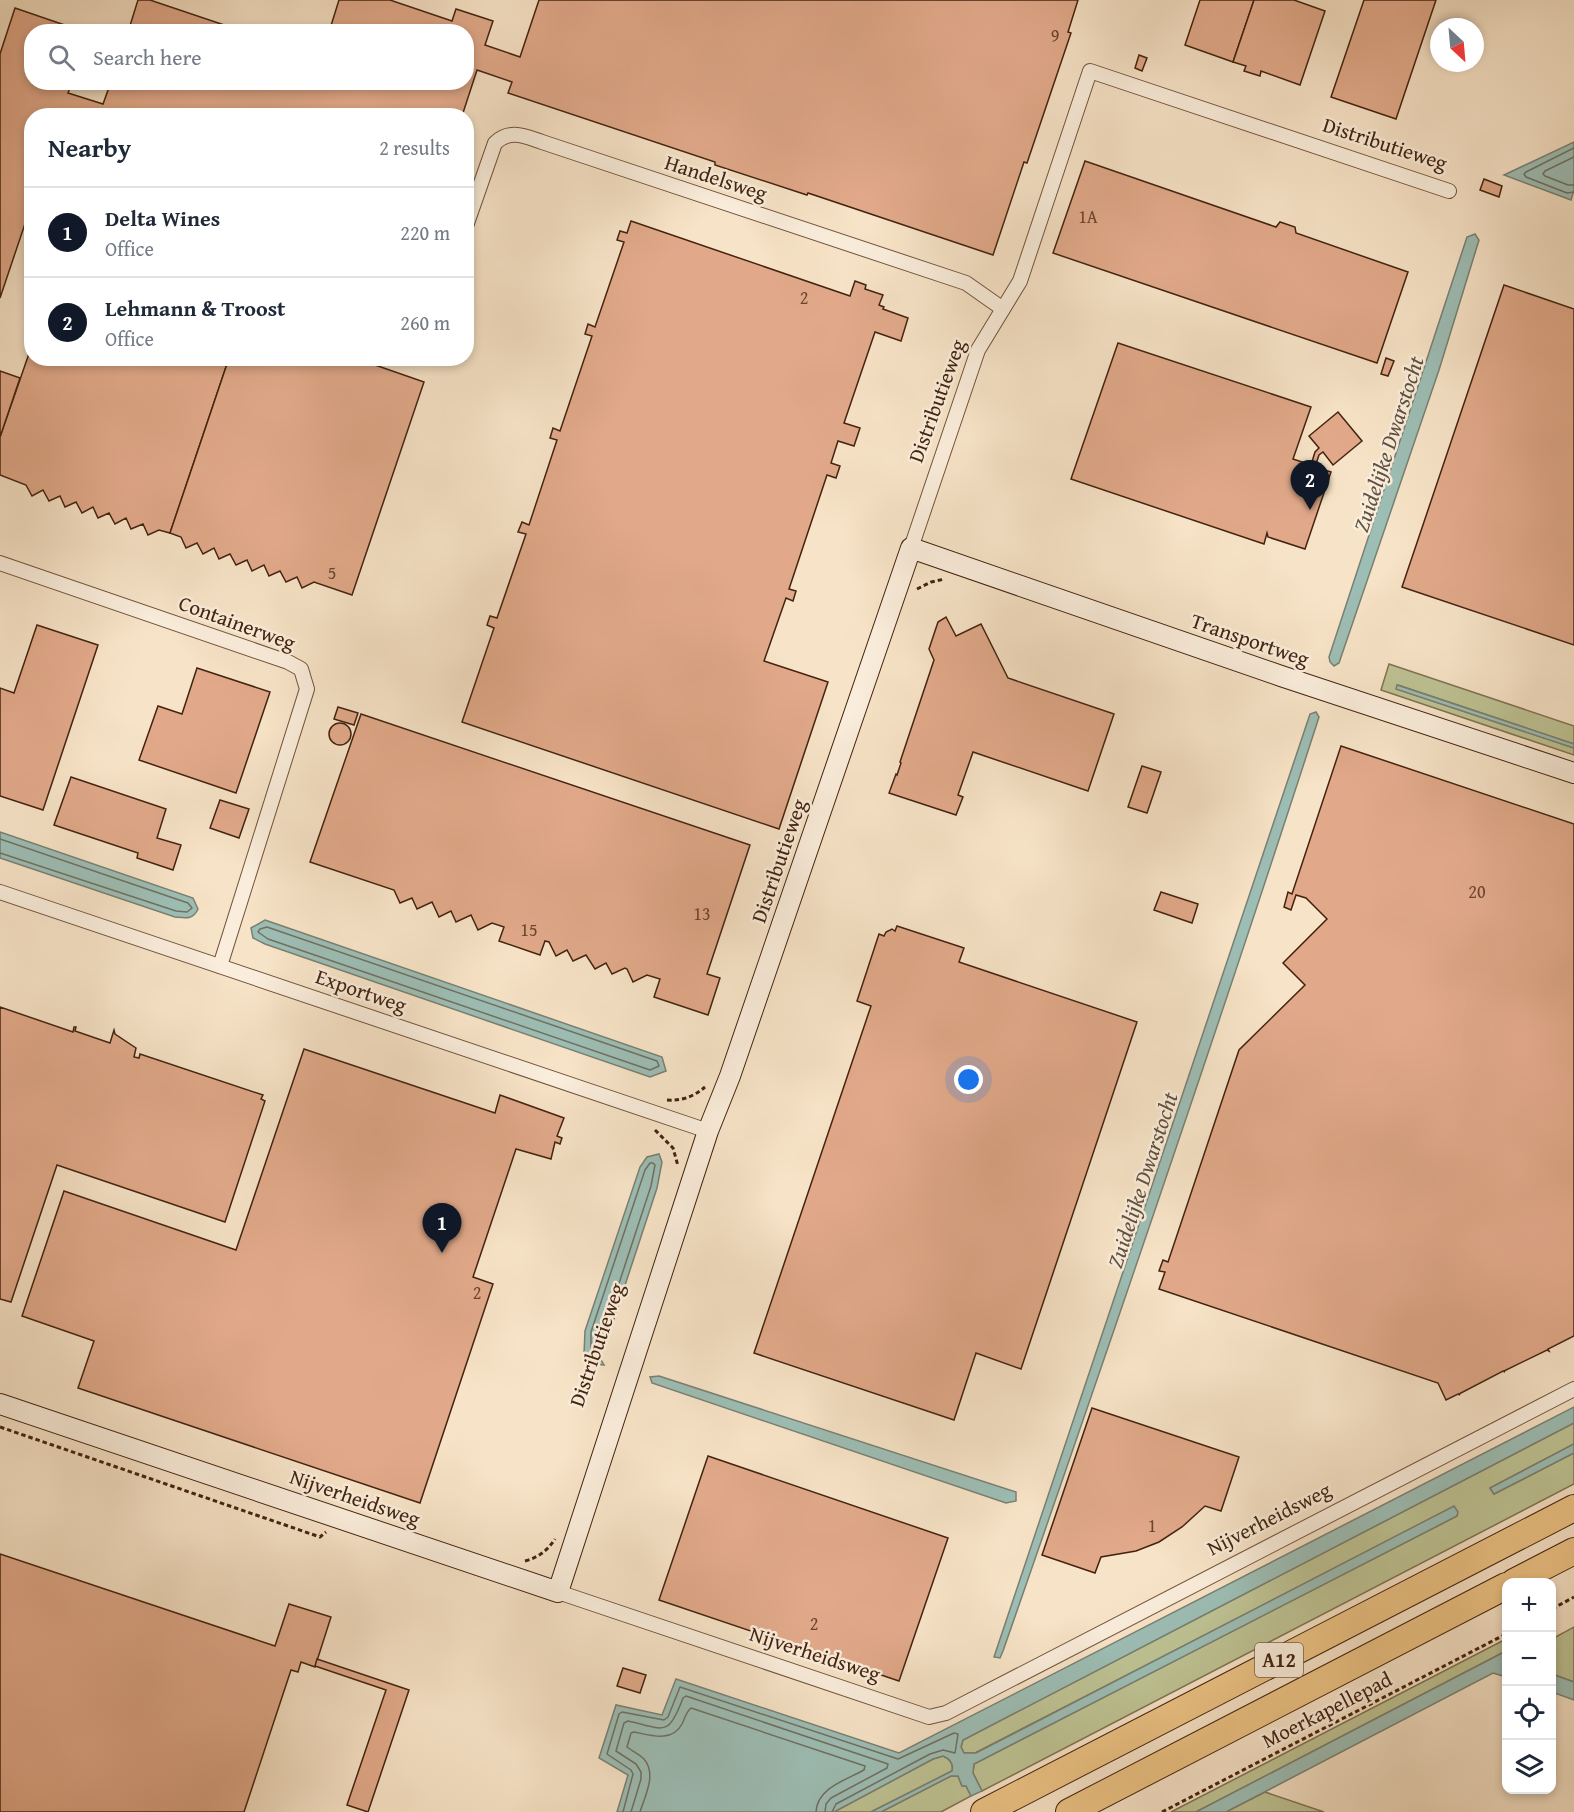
<!DOCTYPE html>
<html lang="en">
<head>
<meta charset="utf-8">
<style>
  :root { --surface:#fff; --page:#f6f6f7; --text:#1f2937; --muted:#747a83; --line:#e0e1e3; --accent:#111827 }
  body { margin:0; font-family:"Gentium Book Plus",serif; background:var(--page); color:var(--text) }
  .controls { position:absolute; right:18px; bottom:18px; display:grid; overflow:hidden; border-radius:12px; box-shadow:0 3px 9px #0003 }
  .controls button { width:54px; height:54px; display:grid; place-items:center; padding:0; border:0; border-bottom:2px solid var(--line); background:var(--surface); color:var(--text); font:30px sans-serif }
  .compass { position:absolute; left:1430px; top:18px; width:54px; height:54px; border-radius:50%; background:var(--surface); box-shadow:0 3px 9px #0003; rotate:154deg }
  .you { position:absolute; left:969px; top:1080px; width:21px; height:21px; margin:-15px; border:4px solid #fff; border-radius:50%; background:#1a73e8; box-shadow:0 0 0 9px #1a73e833 }
  .badge { display:grid; place-items:center; width:39px; height:39px; border-radius:50%; background:var(--accent); color:#fff; font-size:20px; font-weight:700 }
  .pin { position:absolute; translate:-50% -50px; filter:drop-shadow(0 2px 3px #0008) }
  .pin::after { content:''; position:absolute; top:32px; width:21px; height:18px; background:inherit; clip-path:polygon(0 0,100% 0,50% 100%) }
  .list { margin:0; padding:0; list-style:none }
  h2 { display:flex; justify-content:space-between; align-items:center; height:78px; margin:0; padding:0 24px; font-size:26px }
  h2 small { font-size:20px; font-weight:400; color:var(--muted) }
  .list li { display:grid; grid-template-columns:39px 1fr auto; gap:18px; align-items:center; box-sizing:border-box; height:90px; padding:0 24px; border-top:2px solid var(--line) }
  .list b { display:block; font-size:22px; white-space:nowrap }
  .list p { margin:0; font-size:20px; white-space:nowrap; color:var(--muted) }
  .list em { font-size:20px; font-style:normal; color:var(--muted) }
  .icon { flex:none; width:33px; height:33px; fill:none; stroke:currentColor; stroke-width:2; stroke-linecap:round; stroke-linejoin:round }
  .map { position:relative; flex:none; width:1574px; height:1812px; overflow:hidden }
  .search { position:absolute; background:var(--surface); box-shadow:0 3px 9px #0003; left:24px; top:24px; width:450px; height:66px; display:flex; align-items:center; gap:15px; box-sizing:border-box; padding:0 21px; border-radius:24px; color:var(--muted); font-size:22px }
  .panel { position:absolute; background:var(--surface); box-shadow:0 3px 9px #0003; left:24px; top:108px; width:450px; height:258px; border-radius:24px }
  .map>svg:first-child { display:block }
  .green { fill:#bec394; stroke:#807352; stroke-width:1.5 }
  .water { fill:#9dbeb5; stroke:#798073; stroke-width:1.5 }
  .lines { fill:none; stroke-linecap:round; stroke-linejoin:round }
  .shore { stroke:#707062; stroke-width:1.5 }
  .building { fill:#e1a98a; stroke:#43230f; stroke-width:1.5 }
  .street-casing { stroke:#70533d; stroke-width:16 }
  .secondary-casing { stroke:#43230f; stroke-width:22 }
  .highway-casing { stroke:#43230f; stroke-width:28 }
  .path { stroke:#43230f; stroke-width:3; stroke-dasharray:4.5 3; stroke-linecap:butt }
  .street { stroke:#faeddb; stroke-width:14 }
  .secondary { stroke:#faeddb; stroke-width:20 }
  .highway { stroke:#ecc284; stroke-width:26 }
  .labels { text-anchor:middle; stroke-width:5; stroke-linejoin:round; paint-order:stroke }
  .number-label { font-size:18px; fill:#6a442e }
  .shield { fill:#faeddb; stroke:#7a604c; stroke-width:1.5 }
  .shield-label { font-size:20px; font-weight:bold; fill:#43230f }
  .street-label { font-size:21px; fill:#43230f; stroke:#faeddb }
  .water-label { font-size:22px; font-style:italic; fill:#5e5241; stroke:#faeddb }
</style>
</head>
<body>
<div class="map">
<svg width="1574" height="1812" viewBox="0 0 1574 1812">
  <rect width="100%" height="100%" fill="#f7e3c7"/>
  <filter id="stains"><feTurbulence type="fractalNoise" baseFrequency=".00333" numOctaves="4"/><feColorMatrix values="0 0 0 0 .2 0 0 0 0 .09 0 0 0 0 .02 0 0 0 .5 -.17"/></filter>
  <radialGradient id="worn" r=".72"><stop offset=".6" stop-color="#630" stop-opacity="0"/><stop offset="1" stop-color="#630" stop-opacity=".3"/></radialGradient>
  <g class="green">
    <path d="M 1389,664 L 1574,726 L 1574,744 L 1398,685 L 1397,689 L 1574,748 L 1574,755 L 1381,690 Z"/>
    <path d="M 1574,1423 L 1574,1444 L 1490,1488 L 1494,1494 L 1574,1453 L 1574,1484 L 982,1791 L 973,1773 L 974,1764 L 1457,1516 L 1454,1507 L 975,1753 L 964,1753 L 961,1747 L 963,1740 Z"/>
    <path d="M 1574,1627 L 1574,1682 L 1552,1674 L 1552,1639 Z"/>
    <path d="M 1506,1639 L 1506,1651 L 1196,1812 L 1171,1812 Z"/>
    <path d="M 943,1756 C 950,1759 954,1763 952,1771 L 871,1812 L 834,1812 L 933,1759 Z"/>
    <path d="M 951,1776 L 958,1776 L 962,1786 L 966,1786 L 971,1796 L 941,1812 L 881,1812 Z"/>
    <path d="M 1265,1792 L 1324,1812 L 1226,1812 Z"/>
  </g>
  <g class="water">
    <path d="M 1574,142 L 1574,190 L 1571,200 L 1504,175 Z"/>
    <path d="M 1475,234 L 1479,240 L 1439,370 L 1339,663 L 1334,666 L 1330,662 L 1329,657 L 1467,237 Z"/>
    <path d="M 1397,685 L 1574,744 L 1574,748 L 1396,689 Z"/>
    <path d="M 1316,712 L 1319,717 C 1218,1030 1111,1341 1003,1651 L 1000,1658 L 994,1657 L 1310,714 Z"/>
    <path d="M 0,832 L 193,898 L 198,909 C 193,920 186,918 175,917 L 0,858 Z"/>
    <path d="M 265,920 L 662,1057 L 666,1071 L 650,1077 L 265,944 L 253,938 L 251,928 Z"/>
    <path d="M 659,1154 L 662,1162 L 657,1188 L 609,1334 L 599,1356 L 604,1365 L 597,1364 L 584,1354 L 585,1331 L 640,1167 L 647,1157 Z"/>
    <path d="M 659,1376 L 1016,1492 L 1016,1501 L 1006,1503 L 652,1383 L 650,1377 Z"/>
    <path d="M 1574,1407 L 1574,1423 L 963,1740 L 961,1747 L 964,1753 L 976,1753 L 1454,1506 L 1458,1512 L 1457,1516 L 974,1764 L 973,1773 L 982,1791 L 971,1796 L 966,1786 L 962,1786 L 958,1776 L 951,1776 L 881,1812 L 871,1812 L 952,1771 C 954,1763 950,1759 943,1756 L 933,1759 L 834,1812 L 617,1812 L 628,1775 L 599,1758 L 616,1705 L 662,1715 L 676,1679 L 899,1753 Z"/>
    <path d="M 1574,1444 L 1574,1453 L 1494,1494 L 1490,1488 Z"/>
    <path d="M 1506,1651 L 1506,1677 L 1493,1673 L 1226,1812 L 1196,1812 Z"/>
    <path d="M 1552,1674 L 1574,1682 L 1574,1700 L 1552,1692 Z"/>
  </g>
  <g class="lines">
    <g class="shore">
      <path d="M 1574,148 L 1526,172 L 1524,174 L 1526,177 L 1567,193 L 1574,192"/>
      <path d="M 1574,157 L 1545,171 L 1543,174 L 1545,176 L 1568,185 L 1574,185"/>
      <path d="M 0,839 L 188,903 L 192,908 L 187,912 L 176,911 L 0,853"/>
      <path d="M 267,927 L 657,1061 L 659,1066 L 650,1070 L 268,939 L 258,932 L 260,929 Z"/>
      <path d="M 650,1163 L 653,1163 L 655,1165 L 651,1186 L 603,1332 L 596,1347 L 592,1349 L 591,1346 L 591,1332 L 645,1170 Z"/>
      <path d="M 623,1812 L 633,1774 L 631,1770 L 607,1754 L 619,1714 L 622,1712 L 664,1720 L 668,1717 L 680,1687 L 898,1759 L 954,1733 L 958,1734 L 955,1753 L 943,1750 L 930,1754 L 836,1804 L 832,1812"/>
      <path d="M 631,1812 L 641,1779 L 641,1772 L 636,1764 L 616,1751 L 624,1723 L 628,1721 C 665,1729 668,1738 683,1698 L 686,1696 L 888,1764 L 887,1768 L 831,1798 L 826,1804 L 825,1812"/>
      <path d="M 640,1812 C 645,1796 657,1774 644,1759 C 639,1754 632,1751 627,1747 L 631,1733 L 634,1732 C 650,1735 672,1743 682,1724 C 685,1718 686,1712 691,1708 L 865,1766 L 864,1770 C 846,1780 817,1788 816,1812"/>
    </g>
  </g>
  <g class="building">
    <path d="M 138,0 L 150,0 L 245,32 L 128,32 Z"/>
    <path d="M 339,0 L 390,0 L 452,21 L 456,9 L 493,21 L 485,45 L 520,57 L 539,0 L 1078,0 L 1068,32 L 1071,33 L 1027,163 L 1024,162 L 993,255 L 808,193 L 807,195 L 715,165 L 715,162 L 508,93 L 512,82 L 477,70 L 462,116 L 32,116 L 32,203 L 0,298 L 0,54 L 15,8 L 85,32 L 32,32 L 32,82 L 72,82 L 68,93 L 103,104 L 111,82 L 466,82 L 466,32 L 329,32 Z"/>
    <path d="M 1200,0 L 1254,0 L 1233,62 L 1185,45 Z"/>
    <path d="M 1254,0 L 1294,0 L 1325,11 L 1300,85 L 1261,71 L 1260,76 L 1244,71 L 1246,66 L 1233,62 Z"/>
    <path d="M 1364,0 L 1436,0 L 1396,119 L 1331,97 Z"/>
    <path d="M 1139,55 L 1147,58 L 1142,71 L 1135,68 Z"/>
    <path d="M 1085,161 L 1276,227 L 1280,222 L 1295,227 L 1296,233 L 1408,272 L 1377,363 L 1053,253 Z"/>
    <path d="M 1484,179 L 1502,186 L 1499,197 L 1480,190 Z"/>
    <path d="M 631,221 L 850,296 L 855,281 L 866,285 L 865,289 L 883,295 L 879,305 L 884,307 L 883,309 L 908,318 L 901,341 L 875,332 L 844,423 L 860,428 L 854,446 L 838,441 L 831,463 L 840,466 L 836,478 L 827,475 L 789,589 L 796,591 L 793,601 L 786,598 L 764,661 L 828,682 L 779,829 L 462,722 L 494,628 L 487,625 L 490,616 L 497,618 L 526,534 L 518,532 L 522,522 L 529,525 L 557,440 L 550,438 L 553,428 L 560,431 L 592,336 L 585,334 L 588,324 L 595,327 L 624,242 L 617,240 L 620,231 L 627,233 Z"/>
    <path d="M 1504,285 L 1574,309 L 1574,645 L 1402,587 Z"/>
    <path d="M 1118,343 L 1311,407 L 1293,459 L 1311,465 L 1315,452 L 1319,448 L 1309,436 L 1338,412 L 1362,441 L 1333,465 L 1323,452 L 1319,455 L 1315,467 L 1331,472 L 1305,549 L 1268,537 L 1267,533 L 1264,544 L 1071,479 Z"/>
    <path d="M 32,345 L 32,358 L 229,358 L 170,533 L 159,530 L 148,535 L 143,524 L 131,529 L 126,518 L 115,524 L 109,513 L 98,518 L 93,507 L 82,513 L 76,502 L 65,507 L 60,496 L 49,501 L 43,490 L 32,496 L 26,485 L 0,475 L 0,437 Z"/>
    <path d="M 229,358 L 355,358 L 424,382 L 352,595 L 314,582 L 302,588 L 297,577 L 286,582 L 280,571 L 269,576 L 264,565 L 252,571 L 247,560 L 236,565 L 230,554 L 219,559 L 214,548 L 203,554 L 197,543 L 186,548 L 181,537 L 170,533 Z"/>
    <path d="M 1386,358 L 1394,361 L 1388,376 L 1381,374 Z"/>
    <path d="M 0,371 L 20,378 L 0,437 Z"/>
    <path d="M 946,617 L 956,636 L 981,624 L 1008,678 L 1114,714 L 1088,791 L 973,752 L 958,795 L 963,797 L 956,815 L 889,793 L 896,774 L 897,775 L 901,763 L 900,762 L 934,660 L 929,649 L 938,622 Z"/>
    <path d="M 37,625 L 98,645 L 43,810 L 0,796 L 0,688 L 14,693 Z"/>
    <path d="M 197,668 L 270,692 L 236,793 L 139,760 L 158,706 L 182,714 Z"/>
    <path d="M 338,707 L 358,713 L 354,725 L 334,719 Z"/>
    <path d="M 361,714 L 750,845 L 707,974 L 720,978 L 708,1015 L 654,997 L 660,979 L 647,975 L 633,982 L 627,969 L 625,968 L 612,974 L 606,963 L 595,969 L 586,955 L 573,961 L 567,950 L 556,956 L 549,942 L 545,941 L 540,955 L 499,941 L 504,927 L 492,923 L 478,930 L 471,915 L 456,922 L 451,911 L 439,917 L 432,902 L 417,909 L 412,898 L 400,903 L 394,890 L 310,862 Z"/>
    <circle cx="340" cy="734" r="11"/>
    <path d="M 1341,746 L 1574,824 L 1574,1336 L 1548,1349 L 1549,1351 L 1547,1350 L 1504,1371 L 1505,1372 L 1503,1371 L 1459,1394 L 1460,1395 L 1458,1394 L 1446,1400 L 1438,1383 L 1159,1289 L 1165,1272 L 1159,1271 L 1163,1260 L 1168,1262 L 1239,1050 L 1305,985 L 1283,963 L 1327,919 L 1306,898 L 1296,895 L 1291,910 L 1284,907 L 1288,892 L 1292,894 Z"/>
    <path d="M 1142,766 L 1161,772 L 1147,813 L 1128,807 Z"/>
    <path d="M 71,777 L 166,809 L 157,838 L 181,845 L 173,870 L 137,858 L 138,853 L 54,825 Z"/>
    <path d="M 220,800 L 249,809 L 239,838 L 210,828 Z"/>
    <path d="M 1161,892 L 1198,904 L 1192,923 L 1154,910 Z"/>
    <path d="M 897,926 L 964,948 L 959,962 L 1137,1022 L 1021,1369 L 976,1353 L 954,1420 L 754,1353 L 871,1006 L 857,1001 L 879,934 L 884,936 L 886,932 L 892,929 L 895,931 Z"/>
    <path d="M 0,1007 L 73,1032 L 74,1027 L 76,1027 L 75,1031 L 110,1043 L 114,1030 L 115,1034 L 136,1048 L 134,1057 L 139,1058 L 140,1054 L 263,1095 L 261,1099 L 265,1101 L 225,1222 L 57,1165 L 11,1302 L 0,1299 Z"/>
    <path d="M 304,1049 L 495,1113 L 500,1095 L 564,1118 L 557,1136 L 562,1138 L 560,1144 L 555,1142 L 551,1159 L 516,1149 L 473,1277 L 493,1284 L 420,1503 L 78,1388 L 94,1341 L 22,1316 L 64,1191 L 236,1250 Z"/>
    <path d="M 1092,1408 L 1239,1457 L 1221,1511 L 1205,1506 L 1182,1527 L 1159,1542 L 1136,1551 L 1101,1557 L 1095,1573 L 1042,1555 Z"/>
    <path d="M 708,1456 L 948,1538 L 899,1681 L 659,1600 Z"/>
    <path d="M 0,1554 L 275,1646 L 289,1604 L 331,1617 L 315,1667 L 301,1662 L 298,1672 L 291,1670 L 244,1812 L 0,1812 Z"/>
    <path d="M 317,1659 L 409,1690 L 368,1812 L 347,1805 L 386,1690 L 315,1666 Z"/>
    <path d="M 623,1668 L 646,1675 L 640,1693 L 617,1686 Z"/>
  </g>
  <g class="lines">
    <defs>
      <g id="street">
        <path d="M 466,226 L 495,143 C 510,129 524,136 542,142 L 966,283 L 1003,309"/>
        <path d="M 911,548 L 978,350 L 1020,281 L 1090,71 L 1449,191"/>
        <path d="M 0,563 L 288,662 L 301,669 L 307,689 L 220,966"/>
        <path d="M 0,892 L 708,1131"/>
        <path d="M 558,1592 L 929,1717 L 946,1713 L 1574,1389"/>
      </g>
      <path id="secondary" d="M 0,1404 L 558,1592 L 708,1131 L 730,1076 L 911,548 L 1281,676 L 1574,773"/>
      <g id="highway">
        <path d="M 1514,1582 L 1574,1551"/>
        <path d="M 984,1812 L 1574,1508"/>
        <path d="M 1069,1812 L 1506,1586"/>
      </g>
    </defs>
    <use href="#street" class="street-casing"/>
    <use href="#secondary" class="secondary-casing"/>
    <use href="#highway" class="highway-casing"/>
    <g class="path">
      <path d="M 917,589 L 931,582 L 945,579"/>
      <path d="M 667,1100 C 682,1101 693,1097 705,1087"/>
      <path d="M 655,1130 L 673,1148 L 678,1166"/>
      <path d="M 0,1427 L 320,1537 L 326,1532"/>
      <path d="M 525,1561 C 539,1557 547,1551 555,1539"/>
      <path d="M 1552,1609 L 1574,1597"/>
      <path d="M 1162,1812 L 1506,1634"/>
    </g>
    <use href="#street" class="street"/>
    <use href="#secondary" class="secondary"/>
    <use href="#highway" class="highway"/>
  </g>
  <g class="labels">
    <g class="number-label">
      <text x="1055" y="42">9</text>
      <text x="1088" y="223">1A</text>
      <text x="804" y="304">2</text>
      <text x="332" y="579">5</text>
      <text x="1477" y="898">20</text>
      <text x="702" y="920">13</text>
      <text x="529" y="936">15</text>
      <text x="477" y="1299">2</text>
      <text x="1152" y="1532">1</text>
      <text x="814" y="1630">2</text>
    </g>
    <rect class="shield" x="1255" y="1643" width="48" height="34" rx="4.5"/>
    <g class="shield-label">
      <text x="1279" y="1667">A12</text>
    </g>
    <g class="street-label">
      <text transform="translate(1385 144) rotate(18)" y="7">Distributieweg</text>
      <text transform="translate(716 178) rotate(18)" y="7">Handelsweg</text>
      <text transform="translate(937 401) rotate(-70)" y="7">Distributieweg</text>
      <text transform="translate(237 623) rotate(20)" y="7">Containerweg</text>
      <text transform="translate(1250 640) rotate(19)" y="7">Transportweg</text>
      <text transform="translate(779 861) rotate(-71)" y="7">Distributieweg</text>
      <text transform="translate(361 991) rotate(19)" y="7">Exportweg</text>
      <text transform="translate(597 1345) rotate(-71)" y="7">Distributieweg</text>
      <text transform="translate(355 1498) rotate(19)" y="7">Nijverheidsweg</text>
      <text transform="translate(1269 1519) rotate(-27)" y="7">Nijverheidsweg</text>
      <text transform="translate(815 1654) rotate(18)" y="7">Nijverheidsweg</text>
      <text transform="translate(1327 1710) rotate(-27)" y="7">Moerkapellepad</text>
    </g>
    <g class="water-label">
      <text transform="translate(1388 444) rotate(-72)" y="8">Zuidelijke Dwarstocht</text>
      <text transform="translate(1142 1180) rotate(-72)" y="8">Zuidelijke Dwarstocht</text>
    </g>
  </g>
  <rect width="100%" height="100%" filter="url(#stains)"/>
  <rect width="100%" height="100%" fill="url(#worn)"/>
</svg>
<div class="controls">
<button>+</button>
<button>−</button>
<button><svg class="icon" aria-label="locate" viewBox="0 0 24 24"><circle cx="12" cy="12" r="6"/><path d="M12 2v4M12 18v4M2 12h4M18 12h4"/></svg></button>
<button><svg class="icon" aria-label="layers" viewBox="0 0 24 24"><path d="M12 4l9 5-9 5-9-5zM3 14l9 5 9-5"/></svg></button>
</div>
<svg class="compass" viewBox="-18 -18 36 36"><path d="M0-13l5 13h-10z" fill="#e53935"/><path d="M0 13l5-13h-10z" fill="#747a83"/></svg>
<div class="you"></div>
<div class="pin badge" style="left:442px;top:1253px">1</div>
<div class="pin badge" style="left:1310px;top:510px">2</div>
<div class="search"><svg class="icon" aria-label="search" viewBox="0 0 24 24"><circle cx="10" cy="10" r="6"/><path d="M15 15l6 6"/></svg>Search here</div>
<section class="panel">
<h2>Nearby<small>2 results</small></h2>
<ul class="list">
<li><span class="badge">1</span><div><b>Delta Wines</b><p>Office</p></div><em>220 m</em></li>
<li><span class="badge">2</span><div><b>Lehmann &amp; Troost</b><p>Office</p></div><em>260 m</em></li>
</ul>
</section>
</div>
</body>
</html>
